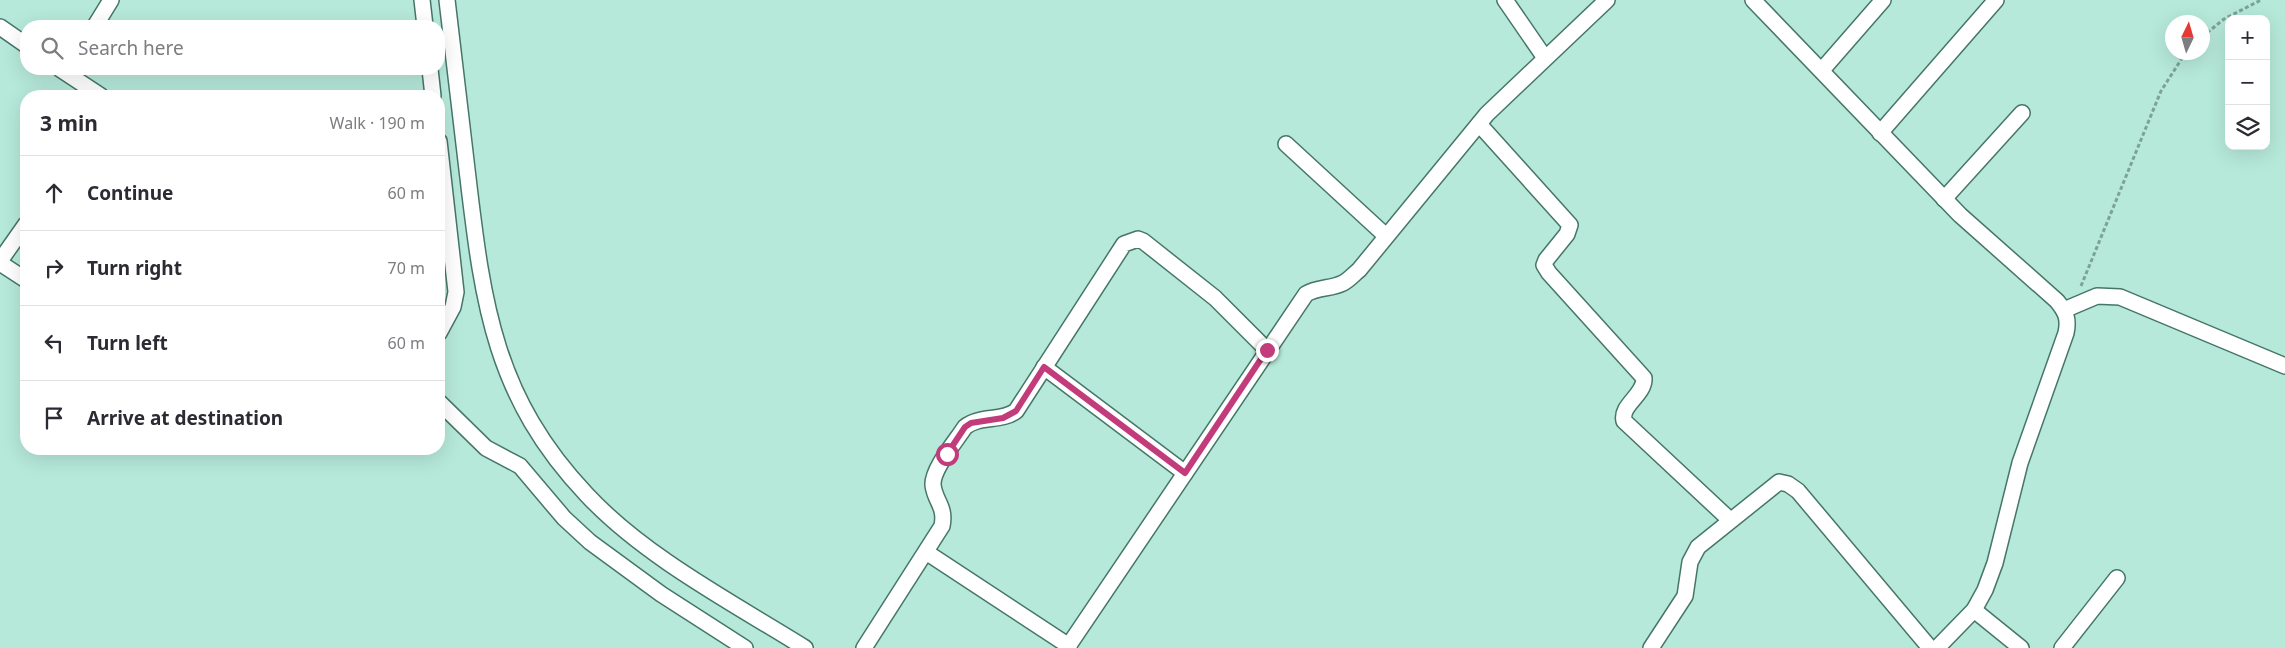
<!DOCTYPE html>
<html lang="en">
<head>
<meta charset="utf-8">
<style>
  :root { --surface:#fff; --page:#f7f7f7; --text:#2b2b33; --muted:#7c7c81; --line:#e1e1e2 }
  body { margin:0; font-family:"Noto Sans",sans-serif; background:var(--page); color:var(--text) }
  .controls { position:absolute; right:15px; top:15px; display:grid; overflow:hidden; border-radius:10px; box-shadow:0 5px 20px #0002 }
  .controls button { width:45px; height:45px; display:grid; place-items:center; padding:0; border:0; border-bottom:1px solid var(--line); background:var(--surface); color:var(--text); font:25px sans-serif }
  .compass { position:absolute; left:2165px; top:15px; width:45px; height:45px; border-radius:50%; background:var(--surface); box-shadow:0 5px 20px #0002; rotate:5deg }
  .stop { position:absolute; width:15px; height:15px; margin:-11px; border:4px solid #c23b7b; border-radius:50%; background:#fff }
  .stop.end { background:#c23b7b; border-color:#fff; box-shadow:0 1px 5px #0008 }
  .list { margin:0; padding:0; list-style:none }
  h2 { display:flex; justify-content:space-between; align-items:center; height:65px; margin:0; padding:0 20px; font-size:21px }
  h2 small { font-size:16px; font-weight:400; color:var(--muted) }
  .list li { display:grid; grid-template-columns:32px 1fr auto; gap:15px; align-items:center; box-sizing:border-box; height:75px; padding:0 20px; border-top:1px solid var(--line) }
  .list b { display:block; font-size:19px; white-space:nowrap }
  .list em { font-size:16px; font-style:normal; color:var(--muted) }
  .icon { flex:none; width:28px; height:28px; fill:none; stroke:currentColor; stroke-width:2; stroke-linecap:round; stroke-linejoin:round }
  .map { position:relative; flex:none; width:2285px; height:648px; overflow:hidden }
  .search { position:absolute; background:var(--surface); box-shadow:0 5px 20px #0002; left:20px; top:20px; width:425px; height:55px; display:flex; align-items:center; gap:12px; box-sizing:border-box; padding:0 18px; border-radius:20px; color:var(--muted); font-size:19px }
  .panel { position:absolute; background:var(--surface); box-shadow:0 5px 20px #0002; left:20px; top:90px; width:425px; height:365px; border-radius:20px }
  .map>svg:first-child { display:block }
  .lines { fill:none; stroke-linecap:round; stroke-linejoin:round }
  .street-casing { stroke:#467669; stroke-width:18 }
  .path { stroke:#7ca397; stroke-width:3; stroke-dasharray:4 2.5; stroke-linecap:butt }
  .street { stroke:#fff; stroke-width:15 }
  .route { stroke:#c23b7b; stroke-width:6 }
</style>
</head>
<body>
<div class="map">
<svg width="2285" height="648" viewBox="0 0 2285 648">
  <rect width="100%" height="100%" fill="#b6e9da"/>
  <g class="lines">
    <defs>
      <g id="street">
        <path d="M 422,0 L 425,26"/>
        <path d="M 447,0 C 454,59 461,119 468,178 C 483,305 495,398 587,495 C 645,557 733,603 805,648"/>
        <path d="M 1505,0 L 1545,58"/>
        <path d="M 1753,0 L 1960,215 L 2057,301 C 2066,312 2069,319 2066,333 L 2020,463 L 1995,563 L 1985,590 L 1974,610 L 1937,648"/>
        <path d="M 95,26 L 111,0"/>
        <path d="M 0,27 L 26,45"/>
        <path d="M 60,69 L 101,96"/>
        <path d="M 430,69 L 433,96"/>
        <path d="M 1822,70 L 1883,0"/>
        <path d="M 1479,124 L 1570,225 L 1567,234 L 1546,260 L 1544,265 L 1549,273 L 1644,378 C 1645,395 1620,405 1624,421 L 1730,520"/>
        <path d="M 1880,133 L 1996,0"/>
        <path d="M 439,141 L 456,292 L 453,307 L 439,333"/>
        <path d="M 1286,144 L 1386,236"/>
        <path d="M 1944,199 L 2022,113"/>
        <path d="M 0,261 L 26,224"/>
        <path d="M 0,263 L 26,280"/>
        <path d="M 2064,310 L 2097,296 L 2120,297 L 2285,366"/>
        <path d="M 1044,367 L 1185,473"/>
        <path d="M 439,402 L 486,448 L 520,466 L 564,518 L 590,542 L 661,594 L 745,648"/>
        <path d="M 926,552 L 1069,646"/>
        <path d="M 1974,610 L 2021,648"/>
        <path d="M 864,648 L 942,526 C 946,506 935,502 933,485 C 932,469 956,441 965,427 C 980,415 1001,422 1016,411 L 1124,244 L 1138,239 L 1143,241 L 1215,298 L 1267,350"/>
        <path d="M 1067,648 L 1306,294 C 1318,287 1331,289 1343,283 C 1349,280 1354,274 1359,270 L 1487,114 L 1607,0"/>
        <path d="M 1651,648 L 1685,596 L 1690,562 L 1698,547 L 1779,482 L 1788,484 L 1798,491 L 1930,648"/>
        <path d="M 2062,648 L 2117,578"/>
      </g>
    </defs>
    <use href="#street" class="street-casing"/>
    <g class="path">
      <path d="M 2202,37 L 2224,19 L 2261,0"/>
      <path d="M 2081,286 L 2161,91 L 2186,52"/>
    </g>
    <use href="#street" class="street"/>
  </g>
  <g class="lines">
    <path class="route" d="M 947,454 L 965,427 L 971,423 L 1003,418 L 1016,411 L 1044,367 L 1185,473 L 1267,350"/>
  </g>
</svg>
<div class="controls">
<button>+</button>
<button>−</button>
<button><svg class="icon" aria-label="layers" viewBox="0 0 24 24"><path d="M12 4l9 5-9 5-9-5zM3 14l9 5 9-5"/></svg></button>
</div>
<svg class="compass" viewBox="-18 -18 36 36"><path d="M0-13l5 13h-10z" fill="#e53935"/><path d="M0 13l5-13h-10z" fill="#7c7c81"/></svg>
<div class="stop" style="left:947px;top:454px"></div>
<div class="stop end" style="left:1267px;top:350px"></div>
<div class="search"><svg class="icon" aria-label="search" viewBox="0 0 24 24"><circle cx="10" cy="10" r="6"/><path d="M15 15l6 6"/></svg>Search here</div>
<section class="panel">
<h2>3 min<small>Walk · 190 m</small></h2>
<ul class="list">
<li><svg class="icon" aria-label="ahead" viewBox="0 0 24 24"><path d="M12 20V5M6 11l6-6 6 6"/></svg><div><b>Continue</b></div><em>60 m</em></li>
<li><svg class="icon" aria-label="right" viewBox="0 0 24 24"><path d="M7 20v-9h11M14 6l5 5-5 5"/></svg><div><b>Turn right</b></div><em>70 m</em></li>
<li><svg class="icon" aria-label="left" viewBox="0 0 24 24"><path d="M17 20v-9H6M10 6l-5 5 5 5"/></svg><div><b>Turn left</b></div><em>60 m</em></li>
<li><svg class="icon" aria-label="arrive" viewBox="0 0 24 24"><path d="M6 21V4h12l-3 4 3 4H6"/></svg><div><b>Arrive at destination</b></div></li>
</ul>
</section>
</div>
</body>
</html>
